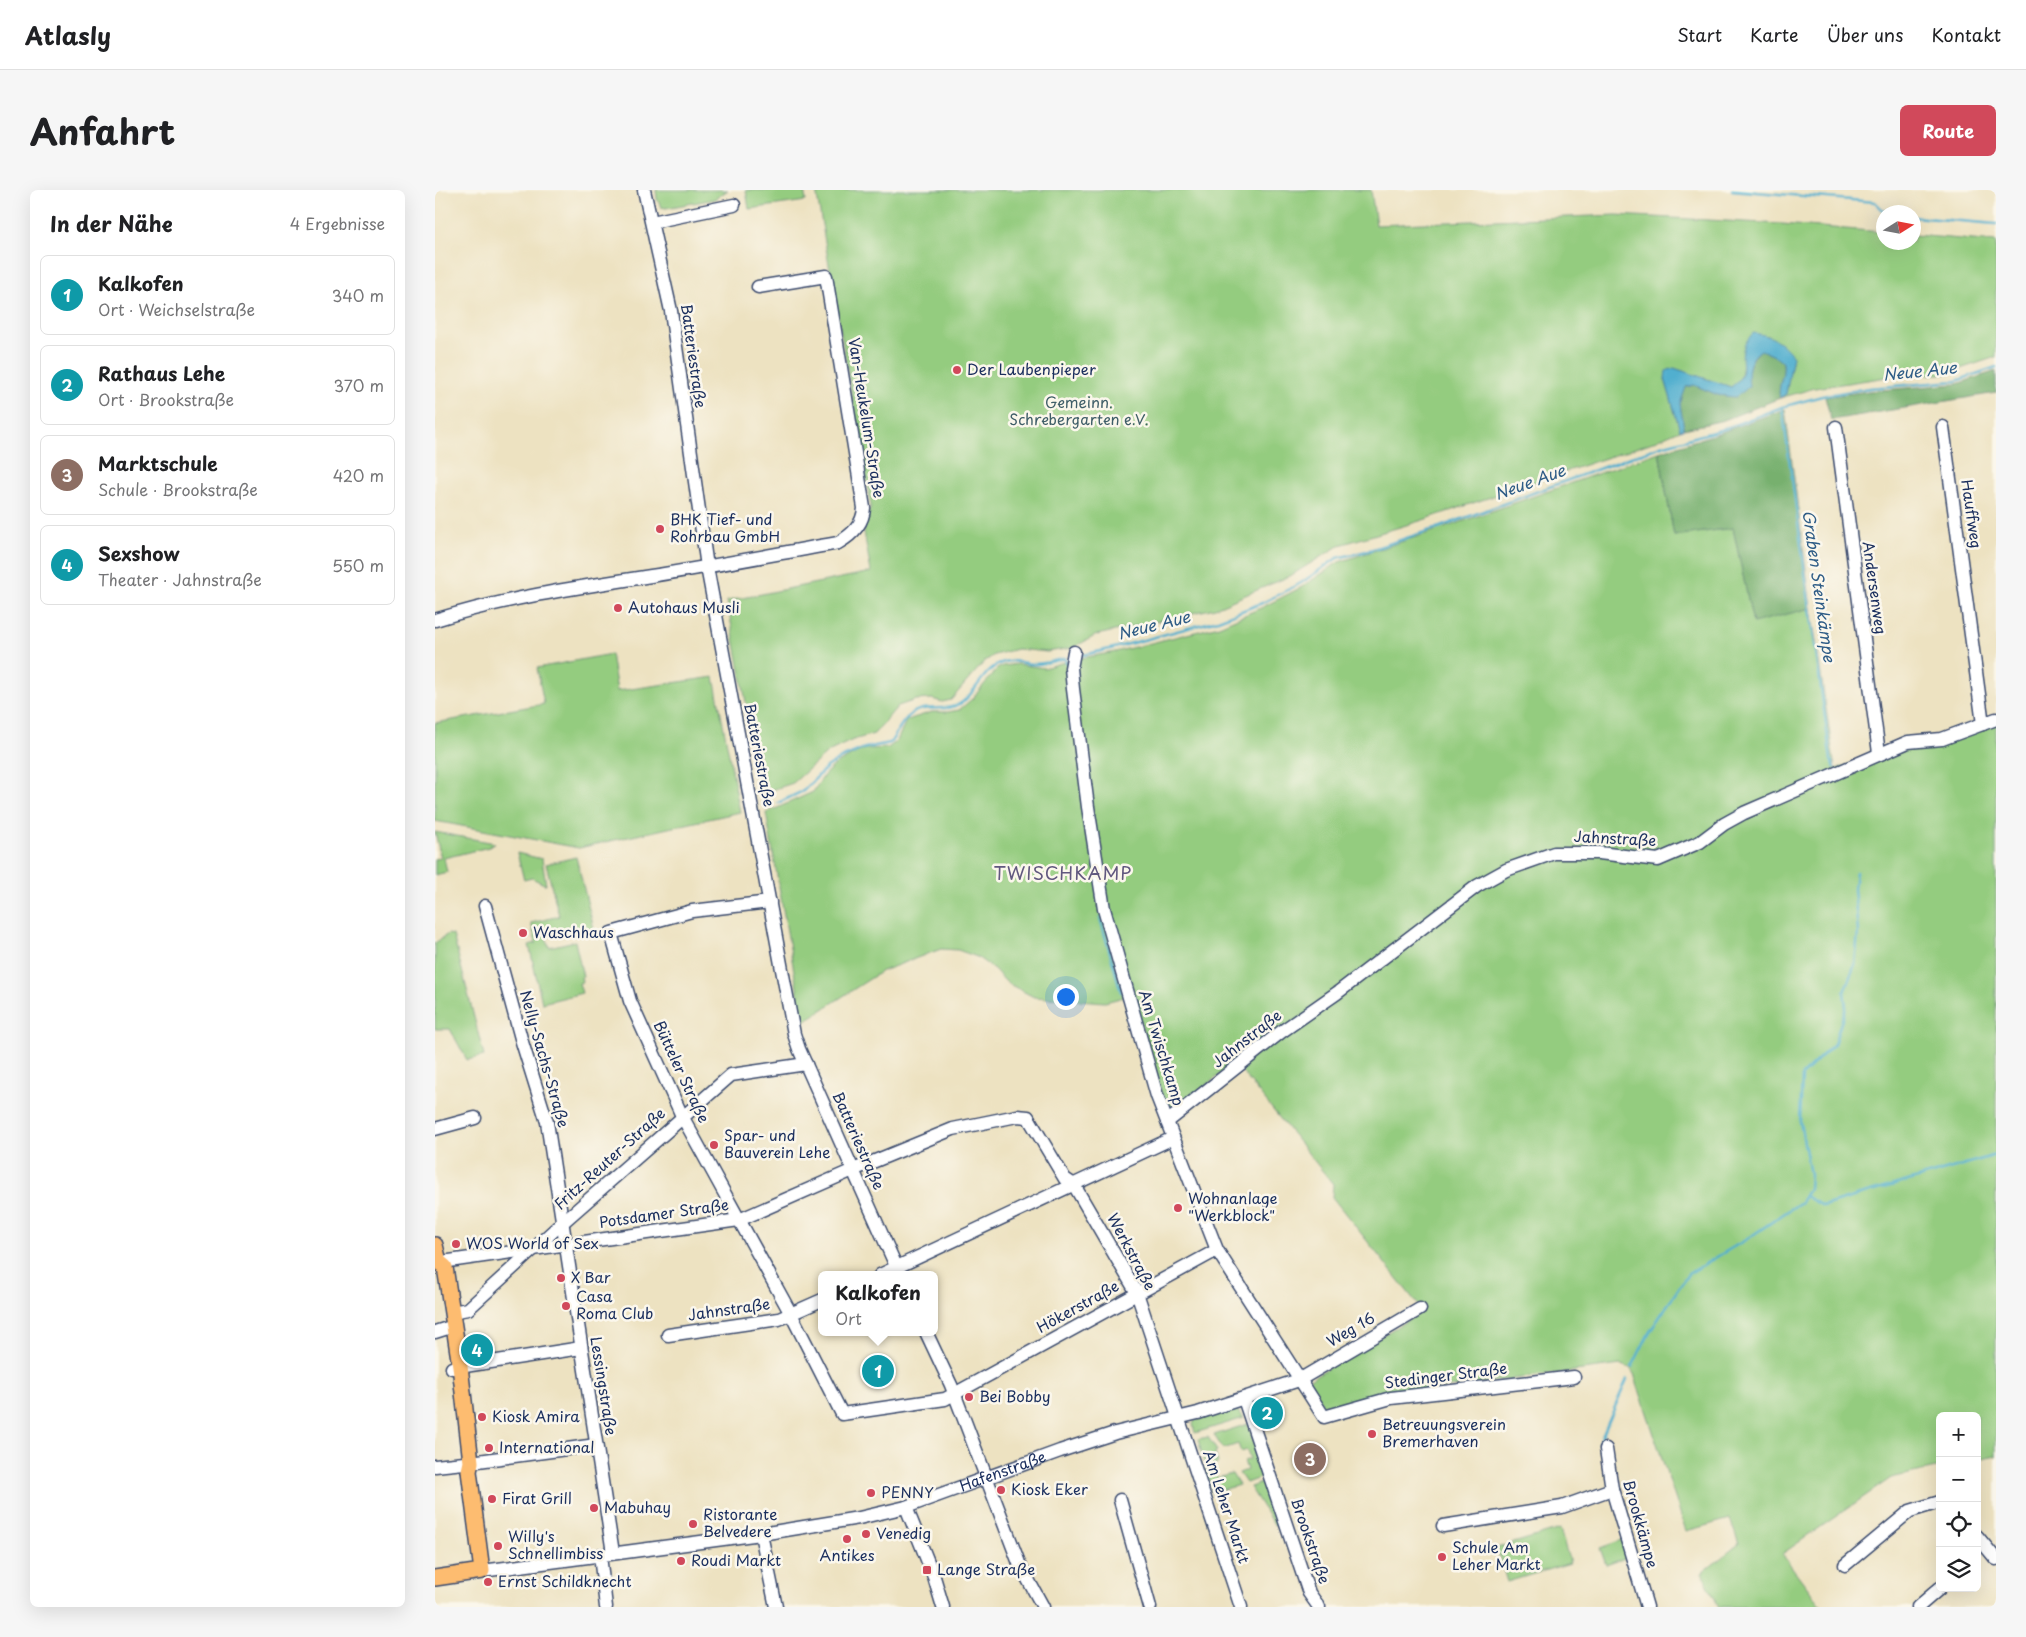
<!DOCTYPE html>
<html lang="de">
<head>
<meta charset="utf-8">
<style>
  :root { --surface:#fff; --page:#f6f6f6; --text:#202124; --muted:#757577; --line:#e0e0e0; --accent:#d1495b }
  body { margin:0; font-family:"Playpen Sans",sans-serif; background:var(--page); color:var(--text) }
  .controls { position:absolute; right:15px; bottom:15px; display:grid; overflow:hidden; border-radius:8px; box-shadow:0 5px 20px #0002 }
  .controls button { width:45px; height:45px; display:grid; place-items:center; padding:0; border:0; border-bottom:1px solid var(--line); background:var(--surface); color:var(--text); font:25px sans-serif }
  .compass { position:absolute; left:1441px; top:15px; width:45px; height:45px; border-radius:50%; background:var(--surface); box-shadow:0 5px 20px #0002; rotate:79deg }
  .you { position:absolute; left:630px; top:806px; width:18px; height:18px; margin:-12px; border:4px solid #fff; border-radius:50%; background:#1a73e8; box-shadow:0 0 0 8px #1a73e833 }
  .badge { display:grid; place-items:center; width:32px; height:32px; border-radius:50%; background:var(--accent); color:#fff; font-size:16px; font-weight:700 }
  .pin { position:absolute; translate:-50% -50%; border:2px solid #fff; box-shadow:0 1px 5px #0006 }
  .popup { position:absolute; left:383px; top:1081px; width:120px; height:65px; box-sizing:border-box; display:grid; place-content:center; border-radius:8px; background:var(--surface); filter:drop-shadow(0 1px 4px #0005); font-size:16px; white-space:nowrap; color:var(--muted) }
  .popup b { font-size:19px; color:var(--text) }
  .popup::after { content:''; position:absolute; left:50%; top:100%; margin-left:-10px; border:10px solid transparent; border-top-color:var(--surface) }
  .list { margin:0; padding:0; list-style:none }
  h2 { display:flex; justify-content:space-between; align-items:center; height:65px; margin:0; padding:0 20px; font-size:21px }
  h2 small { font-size:16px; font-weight:400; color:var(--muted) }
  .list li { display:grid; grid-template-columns:32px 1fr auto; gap:15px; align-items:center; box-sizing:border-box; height:80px; margin:0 10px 10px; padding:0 10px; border:1px solid var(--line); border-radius:8px }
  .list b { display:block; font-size:19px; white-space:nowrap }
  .list p { margin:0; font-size:16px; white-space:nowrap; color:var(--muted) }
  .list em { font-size:16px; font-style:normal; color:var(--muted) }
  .icon { flex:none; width:28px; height:28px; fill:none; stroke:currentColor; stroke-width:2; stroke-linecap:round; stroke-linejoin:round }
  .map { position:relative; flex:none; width:1561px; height:1417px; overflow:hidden; border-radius:8px }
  header { display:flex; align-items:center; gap:30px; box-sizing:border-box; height:70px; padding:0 25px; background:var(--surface); border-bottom:1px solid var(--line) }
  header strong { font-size:24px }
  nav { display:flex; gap:28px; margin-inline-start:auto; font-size:18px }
  .intro { display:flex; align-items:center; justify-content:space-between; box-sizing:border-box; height:120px; padding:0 30px }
  h1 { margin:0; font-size:35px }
  .button { padding:12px 22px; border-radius:8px; background:var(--accent); color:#fff; font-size:18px; font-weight:700 }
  main { display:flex; gap:30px; padding:0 30px }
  aside { flex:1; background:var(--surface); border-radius:8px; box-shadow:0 5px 20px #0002 }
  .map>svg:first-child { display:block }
  .green { fill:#94cc7f; stroke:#587e6e }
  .forest { fill:#77b06e; stroke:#497066 }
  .water { fill:#51afcf; stroke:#366f96 }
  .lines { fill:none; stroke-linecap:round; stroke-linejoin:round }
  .stream { stroke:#51afcf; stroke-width:2.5 }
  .minor-casing { stroke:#3a4a6d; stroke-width:15 }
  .major-casing { stroke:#3a4a6d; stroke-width:18 }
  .minor { stroke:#fff; stroke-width:12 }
  .major { stroke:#fdbc70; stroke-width:15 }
  .poi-dot { fill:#d1495b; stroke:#fbf7ec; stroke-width:2 }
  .labels { text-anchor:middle; stroke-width:5; stroke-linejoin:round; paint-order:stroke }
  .street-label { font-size:15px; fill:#1b2f5e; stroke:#fbf7ec }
  .poi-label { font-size:15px; fill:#1b2f5e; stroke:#fbf7ec; text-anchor:start }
  .park-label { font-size:15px; fill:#3f5e68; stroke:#fbf7ec }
  .water-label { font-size:16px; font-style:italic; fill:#2e5c86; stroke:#fbf7ec }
  .quarter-label { font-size:18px; letter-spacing:1px; fill:#61587f; stroke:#fbf7ec }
</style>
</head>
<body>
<header>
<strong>Atlasly</strong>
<nav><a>Start</a><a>Karte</a><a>Über uns</a><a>Kontakt</a></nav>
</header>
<div class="intro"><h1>Anfahrt</h1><a class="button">Route</a></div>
<main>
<aside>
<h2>In der Nähe<small>4 Ergebnisse</small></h2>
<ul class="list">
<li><span class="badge" style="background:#0f9aa8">1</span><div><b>Kalkofen</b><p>Ort · Weichselstraße</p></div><em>340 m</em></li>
<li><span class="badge" style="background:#0f9aa8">2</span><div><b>Rathaus Lehe</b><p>Ort · Brookstraße</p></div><em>370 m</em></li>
<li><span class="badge" style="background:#8d6e63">3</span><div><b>Marktschule</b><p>Schule · Brookstraße</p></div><em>420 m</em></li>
<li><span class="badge" style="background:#0f9aa8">4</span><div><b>Sexshow</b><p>Theater · Jahnstraße</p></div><em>550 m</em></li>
</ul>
</aside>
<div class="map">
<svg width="1561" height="1417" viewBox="0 0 1561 1417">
  <rect width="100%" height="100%" fill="#fbf7ec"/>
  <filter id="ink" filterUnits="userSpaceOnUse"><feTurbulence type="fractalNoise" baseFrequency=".02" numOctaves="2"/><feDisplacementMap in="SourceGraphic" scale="10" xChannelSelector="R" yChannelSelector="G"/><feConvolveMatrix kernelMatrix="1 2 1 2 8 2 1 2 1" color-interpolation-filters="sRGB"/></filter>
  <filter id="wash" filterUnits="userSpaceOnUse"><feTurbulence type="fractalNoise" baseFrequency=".0096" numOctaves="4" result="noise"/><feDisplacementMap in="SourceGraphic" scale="20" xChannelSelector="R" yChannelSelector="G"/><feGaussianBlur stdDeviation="1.12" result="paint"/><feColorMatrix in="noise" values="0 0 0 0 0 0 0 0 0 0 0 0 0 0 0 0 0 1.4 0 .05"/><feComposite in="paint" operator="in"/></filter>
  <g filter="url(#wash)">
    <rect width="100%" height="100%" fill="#ede2c1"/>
    <g class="green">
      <path d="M 221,0 L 293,0 L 280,9 L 231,18 L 226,17 L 222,9 Z"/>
      <path d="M 311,0 L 369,0 L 371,11 L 314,19 Z"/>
      <path d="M 381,0 L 936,0 L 941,35 L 1181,25 L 1347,34 L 1448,42 L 1448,52 L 1478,52 L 1479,45 L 1561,52 L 1561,167 L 1510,184 L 1465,185 L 1380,198 L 1345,208 L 1351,204 L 1358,166 L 1332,145 C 1326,152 1312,166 1309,173 C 1304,186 1310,187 1296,197 L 1239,178 L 1230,189 L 1245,240 L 1215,253 L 988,330 L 905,355 L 855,386 L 780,418 L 662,445 L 637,458 L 612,462 L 582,459 L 559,465 L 549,472 L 516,510 L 507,512 L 497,509 L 481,510 L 463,516 L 439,544 L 418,550 L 393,562 L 358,593 L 328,603 L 292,411 L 436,382 L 429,342 L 431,328 L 436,316 Z"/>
      <path d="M 1224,262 L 1239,346 L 1298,338 L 1318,432 L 1376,418 L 1400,579 L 1476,556 L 1561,533 L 1561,1266 L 1542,1270 L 1542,1226 L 1505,1226 L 1505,1277 L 1456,1288 L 1347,1364 L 1387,1417 L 1284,1417 L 1267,1383 L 1304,1354 L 1295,1329 L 1251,1341 L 1199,1184 L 1195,1178 L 1186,1175 L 939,1207 L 891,1221 L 873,1190 L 988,1121 L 897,1007 L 898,994 L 800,873 L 737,922 L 726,902 L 697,805 L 670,812 L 599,807 L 572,793 L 559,779 L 542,767 L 523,760 L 506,759 L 447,781 L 368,832 L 331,623 L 378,602 L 390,584 L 401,574 L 421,563 L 431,559 L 453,558 L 462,551 L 471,531 L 478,528 L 497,522 L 513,522 L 524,520 L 537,509 L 562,479 L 568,476 L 583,474 L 609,478 L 640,469 L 676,463 L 784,436 L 828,417 L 867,397 L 904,372 L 1006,339 Z"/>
      <path d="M 176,464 L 182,501 L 279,487 L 305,622 L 144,658 L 0,631 L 0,533 L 109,514 L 102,478 Z"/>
      <path d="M 0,642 L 60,653 L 54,657 L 9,668 L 12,682 L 0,685 L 0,669 L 6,668 Z"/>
      <path d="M 82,663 L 107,669 L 111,695 L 97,688 L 89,690 Z"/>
      <path d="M 141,667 L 159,739 L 128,746 L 127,743 L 111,747 L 114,757 L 140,751 L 148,787 L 146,787 L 147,792 L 144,793 L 147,803 L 107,813 L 94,755 L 101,753 L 96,733 L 124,726 L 111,674 Z"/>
      <path d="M 13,744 L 18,745 L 49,866 L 32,870 L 15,839 L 0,839 L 0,753 Z"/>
      <path d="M 796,1219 L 804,1222 L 809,1228 L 760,1243 L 758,1235 L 759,1231 Z"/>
      <path d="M 813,1234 L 830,1286 L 811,1293 L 804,1283 L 812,1280 L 809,1271 L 815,1269 L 812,1260 L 806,1262 L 803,1254 L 788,1259 L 779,1245 Z"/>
      <path d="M 773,1247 L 782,1261 L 780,1262 L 783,1273 L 778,1275 L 782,1288 L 797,1284 L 804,1295 L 777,1303 L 763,1249 Z"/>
      <path d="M 832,1291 L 846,1333 L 839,1335 L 815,1297 Z"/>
      <path d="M 1125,1339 L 1135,1373 L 1072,1392 L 1062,1358 Z"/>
      <path d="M 1187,1350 L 1193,1367 L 1171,1375 L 1165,1358 Z"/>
    </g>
    <g class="forest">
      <path d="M 1326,160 L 1342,167 L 1348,172 C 1350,186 1342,197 1345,208 L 1289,230 L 1249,239 L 1245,214 L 1251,197 L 1259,195 L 1283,205 L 1300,207 L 1313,196 C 1312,181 1314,170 1326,160 Z"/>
      <path d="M 1561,181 L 1561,203 L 1396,230 L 1390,207 L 1434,201 L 1522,194 Z"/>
      <path d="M 1350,219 L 1376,418 L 1318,433 L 1298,338 L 1239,346 L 1224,262 L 1287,242 Z"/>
    </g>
    <path class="water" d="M 1318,143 C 1338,146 1345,150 1358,166 L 1351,204 L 1345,208 C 1342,197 1350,186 1348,172 L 1342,167 L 1326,160 C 1313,169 1312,181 1314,196 L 1309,201 L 1300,207 L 1283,205 L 1259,195 L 1251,197 L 1245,214 L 1249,239 L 1245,240 L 1230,189 L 1231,181 L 1239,178 L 1296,197 C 1316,182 1303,174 1309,157 C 1310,152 1315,147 1318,143 Z"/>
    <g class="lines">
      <g class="stream">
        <path d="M 1297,0 L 1440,12 L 1450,22"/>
        <path d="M 1478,27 L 1561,34"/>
        <path d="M 1347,217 L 1396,570 L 1399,577"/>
        <path d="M 648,465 L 675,459 L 783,430 L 827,413 L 866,393 L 902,368 L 932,361 L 1005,337 L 1226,256 L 1289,239 L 1347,217 L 1387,206 L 1434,198 L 1521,191 L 1561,177"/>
        <path d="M 343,613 L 368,601 L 392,577 L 406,568 L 430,558 L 455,553 C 462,544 465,533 475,525 C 490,512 511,524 526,513 C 541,503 548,480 566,473 C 578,468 588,474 600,474 C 610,474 620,471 630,468 L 631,473"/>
        <path d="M 1421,682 L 1419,699 L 1423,742 L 1420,774 L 1409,802 L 1411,817 L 1399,854 L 1367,885 L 1365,932 L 1375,984 L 1374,998 L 1370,1006 L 1388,1016 L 1561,965"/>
        <path d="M 665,728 L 686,802"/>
        <path d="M 1197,1177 L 1214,1143 L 1253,1084 L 1312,1049 L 1366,1012 L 1370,1006"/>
        <path d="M 1164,1254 L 1192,1189"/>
      </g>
    </g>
  </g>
  <g filter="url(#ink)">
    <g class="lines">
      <defs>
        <g id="minor">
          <path d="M 209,0 L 236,121 L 272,377 L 359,844 L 364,859 L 465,1085"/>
          <path d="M 217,32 L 299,15"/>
          <path d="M 1401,237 L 1444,563"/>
          <path d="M 1508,237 L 1548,534"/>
          <path d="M 0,430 C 69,408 144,397 216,386 C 278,376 341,364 403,353 C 417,345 428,335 429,318 L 391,86 L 323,97"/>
          <path d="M 639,462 L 636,478 L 638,499 L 653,617 L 669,719 L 722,906 L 782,1060 L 889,1227 L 956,1208 L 1139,1187"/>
          <path d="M 335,712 L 257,721 L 176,743 L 195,811 L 247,926 L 356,1124 L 407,1224 L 510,1209 L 782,1060"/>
          <path d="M 50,716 L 87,852 L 112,932 L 178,1363"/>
          <path d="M 732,932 L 846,842 L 902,803 L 1042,696 L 1071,680 L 1119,663 L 1164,663 L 1223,670 L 1265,652 L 1289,634 L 1309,623 L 1473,552 L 1507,549 L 1561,529"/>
          <path d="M 0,939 L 40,928"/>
          <path d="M 0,1073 L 304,1030 L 418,980 L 518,939 L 582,926 L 593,927 L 630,989 L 639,995 L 702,1103 L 806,1417"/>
          <path d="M 445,1085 L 738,948"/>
          <path d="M 17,1122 L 33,1119 L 127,1033 L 296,885 L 371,874"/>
          <path d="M 0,1142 L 19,1136"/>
          <path d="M 491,1142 L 516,1195 L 584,1373 L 608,1417"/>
          <path d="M 233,1145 L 344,1129 L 387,1110"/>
          <path d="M 17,1178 L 146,1158"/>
          <path d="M 809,1209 L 874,1403 L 884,1417"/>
          <path d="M 1171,1259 L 1177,1299 L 1212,1417"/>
          <path d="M 36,1272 L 161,1255"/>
          <path d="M 0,1276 L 29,1273"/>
          <path d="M 685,1310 L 715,1417"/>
          <path d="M 471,1317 L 499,1387 L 508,1417"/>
          <path d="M 1008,1336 L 1127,1317 L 1177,1299"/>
          <path d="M 326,1344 L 341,1417"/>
          <path d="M 1542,1346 L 1561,1369"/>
          <path d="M 165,1365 L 171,1417"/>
          <path d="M 1410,1375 L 1475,1321 L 1505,1312"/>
          <path id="s1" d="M 47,1381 L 326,1344 L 424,1328 L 471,1317 L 625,1261 L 680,1243 L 763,1223 L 864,1190 L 985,1119"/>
          <path d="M 1483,1417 L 1505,1398"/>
        </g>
        <path id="major" d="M 0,1055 L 4,1072 L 10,1077 L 25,1176 L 36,1272 L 34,1281 L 47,1381 L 0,1388"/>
      </defs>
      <use href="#minor" class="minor-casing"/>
      <use href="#major" class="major-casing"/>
      <use href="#minor" class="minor"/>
      <use href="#major" class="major"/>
    </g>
  </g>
  <g class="poi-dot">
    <circle cx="522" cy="180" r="5"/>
    <circle cx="225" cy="339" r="5"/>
    <circle cx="183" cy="418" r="5"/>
    <circle cx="88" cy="743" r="5"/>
    <circle cx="279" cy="955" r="5"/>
    <circle cx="743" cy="1018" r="5"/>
    <circle cx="21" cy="1054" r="5"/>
    <circle cx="126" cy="1088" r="5"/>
    <circle cx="131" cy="1116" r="5"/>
    <circle cx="534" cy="1207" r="5"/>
    <circle cx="47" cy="1227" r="5"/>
    <circle cx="937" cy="1244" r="5"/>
    <circle cx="54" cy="1258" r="5"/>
    <circle cx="566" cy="1300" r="5"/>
    <circle cx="436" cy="1303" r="5"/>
    <circle cx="57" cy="1309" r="5"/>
    <circle cx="159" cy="1318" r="5"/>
    <circle cx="258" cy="1334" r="5"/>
    <circle cx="431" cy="1344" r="5"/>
    <circle cx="412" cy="1349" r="5"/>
    <circle cx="63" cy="1356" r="5"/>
    <circle cx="1007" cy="1367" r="5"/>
    <circle cx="246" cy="1371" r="5"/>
    <rect x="487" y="1375" width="10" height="10" rx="2.5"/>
    <circle cx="53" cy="1392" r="5"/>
  </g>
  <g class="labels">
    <g class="street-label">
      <text transform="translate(258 166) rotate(82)" y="5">Batteriestraße</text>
      <text transform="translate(431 228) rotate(81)" y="5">Van-Heukelum-Straße</text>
      <text transform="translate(1536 324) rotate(82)" y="5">Hauffweg</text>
      <text transform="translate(1439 398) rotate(82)" y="5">Andersenweg</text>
      <text transform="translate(324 565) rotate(79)" y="5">Batteriestraße</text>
      <text transform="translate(1180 649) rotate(3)" y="5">Jahnstraße</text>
      <text transform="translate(812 849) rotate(-38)" y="5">Jahnstraße</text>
      <text transform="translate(726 858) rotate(73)" y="5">Am Twischkamp</text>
      <text transform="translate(109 869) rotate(74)" y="5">Nelly-Sachs-Straße</text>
      <text transform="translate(246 882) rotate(65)" y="5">Bütteler Straße</text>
      <text transform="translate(423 951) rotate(66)" y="5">Batteriestraße</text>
      <text transform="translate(175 969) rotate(-42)" y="5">Fritz-Reuter-Straße</text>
      <text transform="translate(229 1024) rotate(-8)" y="5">Potsdamer Straße</text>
      <text transform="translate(696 1062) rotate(62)" y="5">Werkstraße</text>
      <text transform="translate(643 1117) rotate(-29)" y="5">Hökerstraße</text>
      <text transform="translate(294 1120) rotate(-8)" y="5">Jahnstraße</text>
      <text transform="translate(916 1140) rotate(-30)" y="5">Weg 16</text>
      <text transform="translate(1011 1186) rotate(-7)" y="5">Stedinger Straße</text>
      <text transform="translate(168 1196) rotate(81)" y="5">Lessingstraße</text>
      <text dy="5" stroke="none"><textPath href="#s1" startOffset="532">Hafenstraße</textPath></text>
      <text transform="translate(791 1317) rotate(72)" y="5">Am Leher Markt</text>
      <text transform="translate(1205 1334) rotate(74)" y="5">Brookkämpe</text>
      <text transform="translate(875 1351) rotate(71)" y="5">Brookstraße</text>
    </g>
    <g class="poi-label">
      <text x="532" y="185">Der Laubenpieper</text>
      <text x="235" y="335">BHK Tief- und<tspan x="235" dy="17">Rohrbau GmbH</tspan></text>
      <text x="193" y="423">Autohaus Musli</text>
      <text x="98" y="748">Waschhaus</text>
      <text x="289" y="951">Spar- und<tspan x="289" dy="17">Bauverein Lehe</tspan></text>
      <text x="753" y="1014">Wohnanlage<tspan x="753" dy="17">"Werkblock"</tspan></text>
      <text x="31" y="1059">WOS World of Sex</text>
      <text x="136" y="1093">X Bar</text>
      <text x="141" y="1112">Casa<tspan x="141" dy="17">Roma Club</tspan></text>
      <text x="544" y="1212">Bei Bobby</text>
      <text x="57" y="1232">Kiosk Amira</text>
      <text x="947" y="1240">Betreuungsverein<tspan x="947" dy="17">Bremerhaven</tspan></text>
      <text x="64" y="1263">International</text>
      <text x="576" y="1305">Kiosk Eker</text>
      <text x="446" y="1308">PENNY</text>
      <text x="67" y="1314">Firat Grill</text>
      <text x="169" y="1323">Mabuhay</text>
      <text x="268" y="1330">Ristorante<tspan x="268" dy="17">Belvedere</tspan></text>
      <text x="441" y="1349">Venedig</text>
      <text x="73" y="1352">Willy's<tspan x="73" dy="17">Schnellimbiss</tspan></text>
      <text x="1017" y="1363">Schule Am<tspan x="1017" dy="17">Leher Markt</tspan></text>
      <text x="412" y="1371" text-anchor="middle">Antikes</text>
      <text x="256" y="1376">Roudi Markt</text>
      <text x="502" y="1385">Lange Straße</text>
      <text x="63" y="1397">Ernst Schildknecht</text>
    </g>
    <g class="park-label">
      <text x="644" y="218">Gemeinn.<tspan x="644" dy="17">Schrebergarten e.V.</tspan></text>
    </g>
    <g class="water-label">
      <text transform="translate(1485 181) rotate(-6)" y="6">Neue Aue</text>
      <text transform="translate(1095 292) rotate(-20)" y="6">Neue Aue</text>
      <text transform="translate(1384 396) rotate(82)" y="6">Graben Steinkämpe</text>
      <text transform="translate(719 435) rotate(-14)" y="6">Neue Aue</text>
    </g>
    <g class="quarter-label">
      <text x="628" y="690">TWISCHKAMP</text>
    </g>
  </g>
</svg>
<div class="controls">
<button>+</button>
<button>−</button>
<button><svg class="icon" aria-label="locate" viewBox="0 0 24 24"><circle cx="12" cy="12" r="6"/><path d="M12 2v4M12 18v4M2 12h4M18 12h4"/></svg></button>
<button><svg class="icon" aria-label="layers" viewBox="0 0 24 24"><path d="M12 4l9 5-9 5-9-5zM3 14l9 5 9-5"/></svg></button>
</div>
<svg class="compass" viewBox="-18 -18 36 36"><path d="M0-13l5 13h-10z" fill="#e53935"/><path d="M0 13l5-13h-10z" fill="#757577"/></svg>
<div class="you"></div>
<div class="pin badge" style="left:443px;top:1181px;background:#0f9aa8">1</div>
<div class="popup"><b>Kalkofen</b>Ort</div>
<div class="pin badge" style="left:832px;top:1223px;background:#0f9aa8">2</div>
<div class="pin badge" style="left:875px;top:1269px;background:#8d6e63">3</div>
<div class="pin badge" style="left:42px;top:1160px;background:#0f9aa8">4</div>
</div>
</main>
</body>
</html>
